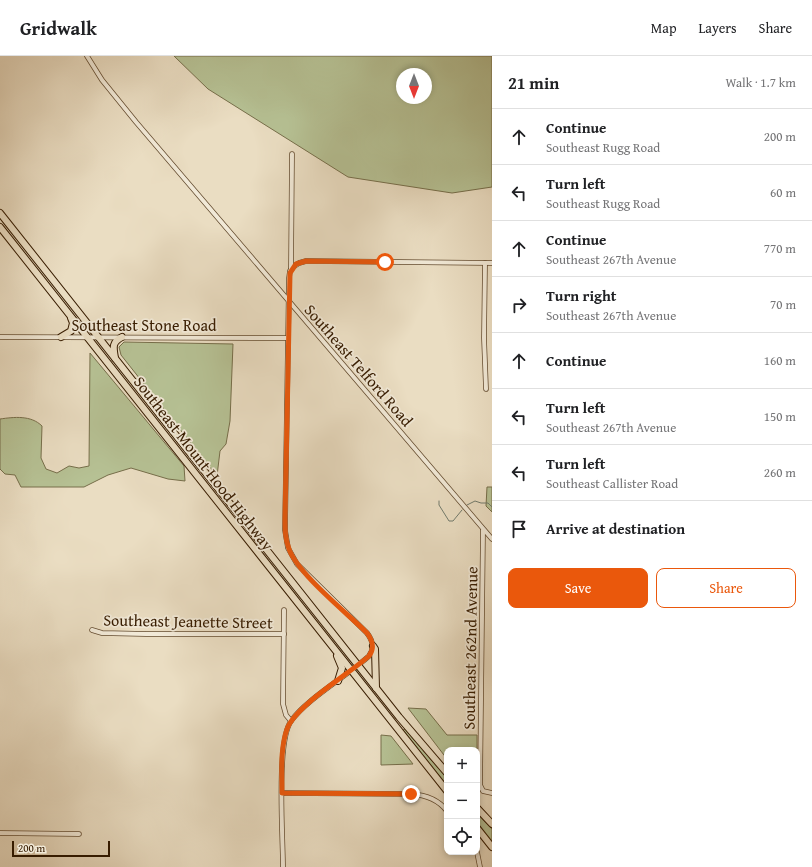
<!DOCTYPE html>
<html lang="en">
<head>
<meta charset="utf-8">
<style>
  :root { --surface:#fff; --page:#f2f2f2; --text:#202124; --muted:#757577; --line:#e0e0e0; --accent:#ea580c }
  body { margin:0; font-family:"Gentium Book Plus",serif; background:var(--page); color:var(--text) }
  .controls { position:absolute; right:12px; bottom:12px; display:grid; overflow:hidden; border-radius:8px; box-shadow:0 2px 6px #0003 }
  .controls button { width:36px; height:36px; display:grid; place-items:center; padding:0; border:0; border-bottom:1px solid var(--line); background:var(--surface); color:var(--text); font:20px sans-serif }
  .compass { position:absolute; left:396px; top:12px; width:36px; height:36px; border-radius:50%; background:var(--surface); box-shadow:0 2px 6px #0003; rotate:180deg }
  .scale { position:absolute; left:12px; bottom:10px; width:98px; box-sizing:border-box; padding-left:4px; border:2px solid #371c00; border-top:0; font-size:11px; line-height:14px; white-space:nowrap; color:#371c00; -webkit-text-stroke:3px #f1e9d7; paint-order:stroke }
  .stop { position:absolute; width:12px; height:12px; margin:-9px; border:3px solid #ea580c; border-radius:50%; background:#fff }
  .stop.end { background:#ea580c; border-color:#fff; box-shadow:0 1px 4px #0008 }
  .list { margin:0; padding:0; list-style:none }
  h2 { display:flex; justify-content:space-between; align-items:center; height:52px; margin:0; padding:0 16px; font-size:17px }
  h2 small { font-size:13px; font-weight:400; color:var(--muted) }
  .list li { display:grid; grid-template-columns:26px 1fr auto; gap:12px; align-items:center; box-sizing:border-box; height:56px; padding:0 16px; border-top:1px solid var(--line) }
  .list b { display:block; font-size:15px; white-space:nowrap }
  .list p { margin:0; font-size:13px; white-space:nowrap; color:var(--muted) }
  .list em { font-size:13px; font-style:normal; color:var(--muted) }
  .actions { display:flex; gap:8px; padding:12px 16px }
  .actions a { flex:1; padding:9px 0; border:1px solid var(--accent); border-radius:8px; text-align:center; font-size:14px; color:var(--accent) }
  .actions .main { background:var(--accent); color:#fff }
  .icon { flex:none; width:22px; height:22px; fill:none; stroke:currentColor; stroke-width:2; stroke-linecap:round; stroke-linejoin:round }
  .map { position:relative; flex:none; width:492px; height:811px; overflow:hidden }
  header { display:flex; align-items:center; gap:24px; box-sizing:border-box; height:56px; padding:0 20px; background:var(--surface); border-bottom:1px solid var(--line) }
  header strong { font-size:19px }
  nav { display:flex; gap:22px; margin-inline-start:auto; font-size:14px }
  main { display:flex }
  aside { flex:1; background:var(--surface) }
  .map>svg:first-child { display:block }
  .green { fill:#b6c194; stroke:#766e4a; fill-rule:evenodd }
  .lines { fill:none; stroke-linecap:round; stroke-linejoin:round }
  .stream { stroke:#717b6d; stroke-width:1 }
  .minor-casing { stroke:#644c30; stroke-width:5.5 }
  .highway-casing { stroke:#371c00; stroke-width:8 }
  .minor { stroke:#f1e9d7; stroke-width:4 }
  .highway { stroke:#eaddc2; stroke-width:6 }
  .route { stroke:#ea580c; stroke-width:5 }
  .labels { text-anchor:middle; stroke-width:3.5; stroke-linejoin:round; paint-order:stroke }
  .street-label { font-size:16px; fill:#371c00; stroke:#f1e9d7 }
</style>
</head>
<body>
<header>
<strong>Gridwalk</strong>
<nav><a>Map</a><a>Layers</a><a>Share</a></nav>
</header>
<main>
<div class="map">
<svg width="492" height="811" viewBox="0 0 492 811">
  <rect width="100%" height="100%" fill="#eaddc2"/>
  <filter id="stains"><feTurbulence type="fractalNoise" baseFrequency=".005" numOctaves="4"/><feColorMatrix values="0 0 0 0 .2 0 0 0 0 .09 0 0 0 0 .02 0 0 0 .5 -.17"/></filter>
  <radialGradient id="worn" r=".72"><stop offset=".6" stop-color="#630" stop-opacity="0"/><stop offset="1" stop-color="#630" stop-opacity=".3"/></radialGradient>
  <g class="green">
    <path d="M 174,0 L 492,0 L 492,131 L 452,137 L 348,121 L 208,33 ZM 402,18 L 426,18 L 426,42 L 402,42 Z"/>
    <path d="M 124,286 L 233,288 L 230,365 L 226,388 L 220,395 L 217,420 L 121,299 L 119,291 Z"/>
    <path d="M 90,297 L 184,410 L 185,425 L 168,423 L 131,412 L 108,419 L 84,431 L 21,431 L 15,419 L 5,418 L 0,413 L 0,363 C 14,361 31,359 42,370 L 41,402 L 46,413 L 57,417 L 69,410 L 79,412 L 89,410 Z"/>
    <path d="M 487,431 L 492,431 L 492,456 L 486,450 Z"/>
    <path d="M 408,652 L 426,653 L 447,679 L 477,679 L 477,694 L 447,694 L 447,703 Z"/>
    <path d="M 405,673 L 447,722 L 447,730 L 403,674 Z"/>
    <path d="M 381,679 L 391,680 L 413,708 L 381,709 Z"/>
    <path d="M 477,757 L 492,773 L 492,787 L 477,768 Z"/>
  </g>
  <g class="lines">
    <g class="stream">
      <path d="M 439,445 L 439,449 L 449,465 L 453,465 L 462,454"/>
      <path d="M 467,449 L 475,445 L 481,447 L 488,447 L 492,451"/>
    </g>
    <defs>
      <g id="minor">
        <path d="M 87,0 L 102,24 L 136,66 L 492,483"/>
        <path d="M 485,207 L 484,282 L 486,333"/>
        <path d="M 291,213 L 292,98"/>
        <path d="M 0,281 L 288,282"/>
        <path d="M 483,474 L 480,729 L 483,735 L 492,737"/>
        <path d="M 284,554 L 283,648 L 286,659 L 291,665"/>
        <path d="M 92,574 L 102,577 L 146,578 L 284,578"/>
        <path d="M 282,737 L 411,738 C 426,739 438,743 447,755"/>
        <path d="M 0,777 L 79,778"/>
        <path d="M 477,796 L 480,811"/>
        <path d="M 283,811 C 283,782 276,686 291,665 C 308,642 347,620 369,600 C 375,592 373,585 367,577 L 297,508 L 288,492 L 285,474 L 289,222 L 290,215 L 293,211 L 299,207 L 306,205 L 492,207"/>
      </g>
      <g id="highway">
        <path d="M 0,157 L 399,661 L 447,717"/>
        <path d="M 0,171 L 447,735"/>
        <path d="M 61,281 L 71,275 L 73,267 L 71,262"/>
        <path d="M 115,302 C 113,291 112,286 122,281"/>
        <path d="M 373,590 L 375,593 L 376,632"/>
        <path d="M 337,600 L 342,612 L 338,625"/>
        <path d="M 477,752 L 492,768"/>
        <path d="M 477,772 L 492,791"/>
      </g>
    </defs>
    <use href="#minor" class="minor-casing"/>
    <use href="#highway" class="highway-casing"/>
    <use href="#minor" class="minor"/>
    <use href="#highway" class="highway"/>
  </g>
  <g class="lines">
    <path class="route" d="M 385,206 L 306,205 L 296,208 L 290,217 L 285,462 C 285,473 285,483 289,493 C 298,518 347,557 367,577 C 373,585 375,592 369,600 C 349,618 295,650 287,673 C 280,693 282,716 282,737 L 411,738"/>
  </g>
  <g class="labels">
    <g class="street-label">
      <text x="144" y="275">Southeast Stone Road</text>
      <text transform="translate(359 309) rotate(49)" y="6">Southeast Telford Road</text>
      <text transform="translate(204 407) rotate(52)" y="6">Southeast Mount Hood Highway</text>
      <text transform="translate(188 565) rotate(1)" y="6">Southeast Jeanette Street</text>
      <text transform="translate(470 592) rotate(-89)" y="6">Southeast 262nd Avenue</text>
    </g>
  </g>
  <rect width="100%" height="100%" filter="url(#stains)"/>
  <rect width="100%" height="100%" fill="url(#worn)"/>
</svg>
<div class="controls">
<button>+</button>
<button>−</button>
<button><svg class="icon" aria-label="locate" viewBox="0 0 24 24"><circle cx="12" cy="12" r="6"/><path d="M12 2v4M12 18v4M2 12h4M18 12h4"/></svg></button>
</div>
<svg class="compass" viewBox="-18 -18 36 36"><path d="M0-13l5 13h-10z" fill="#e53935"/><path d="M0 13l5-13h-10z" fill="#757577"/></svg>
<div class="scale">200 m</div>
<div class="stop" style="left:385px;top:206px"></div>
<div class="stop end" style="left:411px;top:738px"></div>
</div>
<aside>
<h2>21 min<small>Walk · 1.7 km</small></h2>
<ul class="list">
<li><svg class="icon" aria-label="ahead" viewBox="0 0 24 24"><path d="M12 20V5M6 11l6-6 6 6"/></svg><div><b>Continue</b><p>Southeast Rugg Road</p></div><em>200 m</em></li>
<li><svg class="icon" aria-label="left" viewBox="0 0 24 24"><path d="M17 20v-9H6M10 6l-5 5 5 5"/></svg><div><b>Turn left</b><p>Southeast Rugg Road</p></div><em>60 m</em></li>
<li><svg class="icon" aria-label="ahead" viewBox="0 0 24 24"><path d="M12 20V5M6 11l6-6 6 6"/></svg><div><b>Continue</b><p>Southeast 267th Avenue</p></div><em>770 m</em></li>
<li><svg class="icon" aria-label="right" viewBox="0 0 24 24"><path d="M7 20v-9h11M14 6l5 5-5 5"/></svg><div><b>Turn right</b><p>Southeast 267th Avenue</p></div><em>70 m</em></li>
<li><svg class="icon" aria-label="ahead" viewBox="0 0 24 24"><path d="M12 20V5M6 11l6-6 6 6"/></svg><div><b>Continue</b></div><em>160 m</em></li>
<li><svg class="icon" aria-label="left" viewBox="0 0 24 24"><path d="M17 20v-9H6M10 6l-5 5 5 5"/></svg><div><b>Turn left</b><p>Southeast 267th Avenue</p></div><em>150 m</em></li>
<li><svg class="icon" aria-label="left" viewBox="0 0 24 24"><path d="M17 20v-9H6M10 6l-5 5 5 5"/></svg><div><b>Turn left</b><p>Southeast Callister Road</p></div><em>260 m</em></li>
<li><svg class="icon" aria-label="arrive" viewBox="0 0 24 24"><path d="M6 21V4h12l-3 4 3 4H6"/></svg><div><b>Arrive at destination</b></div></li>
</ul>
<div class="actions"><a class="main">Save</a><a>Share</a></div>
</aside>
</main>
</body>
</html>
